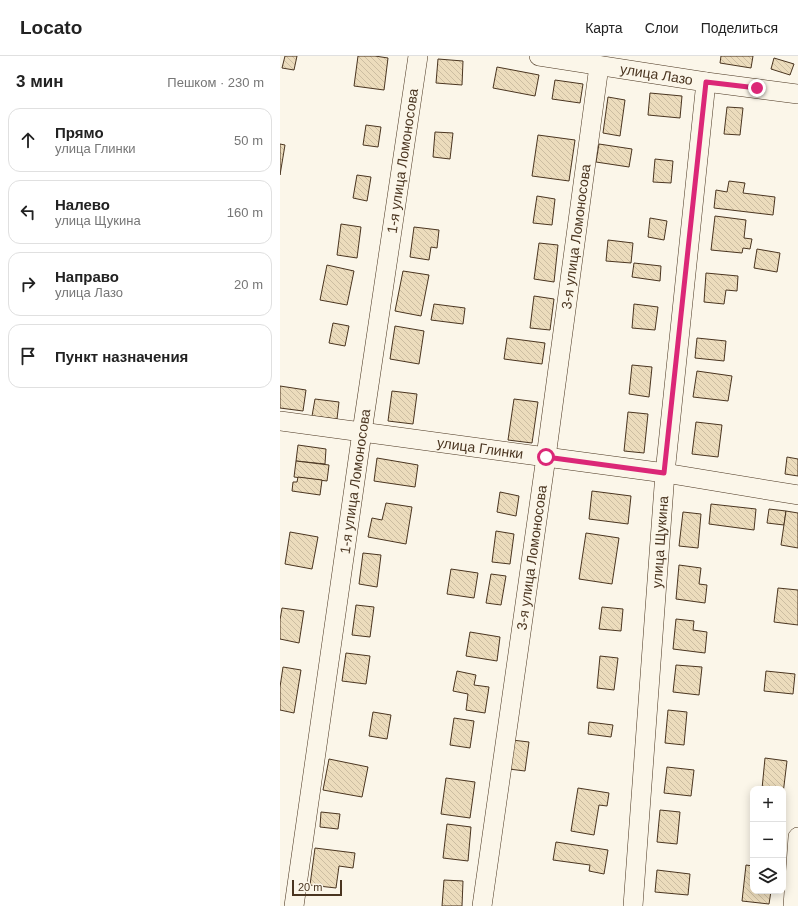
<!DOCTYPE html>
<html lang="ru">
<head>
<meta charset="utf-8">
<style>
  :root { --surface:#fff; --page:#f2f2f2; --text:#222; --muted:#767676; --line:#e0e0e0 }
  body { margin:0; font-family:Arial,sans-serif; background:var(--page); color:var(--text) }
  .controls { position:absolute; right:12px; bottom:12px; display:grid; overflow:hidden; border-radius:8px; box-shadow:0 2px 10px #0003 }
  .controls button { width:36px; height:36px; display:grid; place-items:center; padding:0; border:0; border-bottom:1px solid var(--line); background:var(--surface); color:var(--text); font:20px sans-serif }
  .scale { position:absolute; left:12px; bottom:10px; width:50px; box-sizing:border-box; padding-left:4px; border:2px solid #4a3520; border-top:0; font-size:11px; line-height:14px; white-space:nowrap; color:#4a3520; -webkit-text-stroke:3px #fbf6e9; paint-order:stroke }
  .stop { position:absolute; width:12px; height:12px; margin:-9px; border:3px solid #db2777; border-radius:50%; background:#fff }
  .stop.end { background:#db2777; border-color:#fff; box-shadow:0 1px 4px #0008 }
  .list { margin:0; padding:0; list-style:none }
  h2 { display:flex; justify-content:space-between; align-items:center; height:52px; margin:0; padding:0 16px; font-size:17px }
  h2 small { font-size:13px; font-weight:400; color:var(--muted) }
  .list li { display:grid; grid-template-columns:26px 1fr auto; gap:12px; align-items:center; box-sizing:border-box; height:64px; margin:0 8px 8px; padding:0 8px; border:1px solid var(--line); border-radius:12px }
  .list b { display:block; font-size:15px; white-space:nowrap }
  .list p { margin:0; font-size:13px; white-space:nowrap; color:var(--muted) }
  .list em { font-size:13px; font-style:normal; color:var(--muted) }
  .icon { flex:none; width:22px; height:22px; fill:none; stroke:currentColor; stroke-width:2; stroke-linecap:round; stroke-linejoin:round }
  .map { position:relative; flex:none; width:518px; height:850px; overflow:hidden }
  header { display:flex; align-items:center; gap:24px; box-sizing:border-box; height:56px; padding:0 20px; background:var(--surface); border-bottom:1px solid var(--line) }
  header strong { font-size:19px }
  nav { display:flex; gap:22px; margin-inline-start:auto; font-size:14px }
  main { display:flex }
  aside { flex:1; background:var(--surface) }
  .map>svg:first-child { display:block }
  .building { fill:url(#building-back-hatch); stroke:#4a3520 }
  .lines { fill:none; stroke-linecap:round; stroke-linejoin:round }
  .minor-casing { stroke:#4a3520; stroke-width:20 }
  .minor { stroke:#fbf6e9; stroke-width:19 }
  .route { stroke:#db2777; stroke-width:5 }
  .labels { text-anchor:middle; stroke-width:3; stroke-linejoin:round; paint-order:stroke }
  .street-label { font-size:14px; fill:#4a3520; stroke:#fbf6e9 }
</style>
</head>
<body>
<header>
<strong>Locato</strong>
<nav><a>Карта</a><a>Слои</a><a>Поделиться</a></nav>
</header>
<main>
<aside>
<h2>3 мин<small>Пешком · 230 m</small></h2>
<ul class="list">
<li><svg class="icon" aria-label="ahead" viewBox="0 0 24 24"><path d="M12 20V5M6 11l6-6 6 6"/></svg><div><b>Прямо</b><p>улица Глинки</p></div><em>50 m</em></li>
<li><svg class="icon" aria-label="left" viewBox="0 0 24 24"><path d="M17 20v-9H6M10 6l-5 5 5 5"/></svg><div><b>Налево</b><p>улица Щукина</p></div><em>160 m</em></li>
<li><svg class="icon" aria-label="right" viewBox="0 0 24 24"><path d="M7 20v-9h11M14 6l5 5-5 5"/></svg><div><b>Направо</b><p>улица Лазо</p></div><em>20 m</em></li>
<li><svg class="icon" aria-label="arrive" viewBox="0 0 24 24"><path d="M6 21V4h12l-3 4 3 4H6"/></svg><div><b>Пункт назначения</b></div></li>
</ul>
</aside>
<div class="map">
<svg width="518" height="850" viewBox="0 0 518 850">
  <defs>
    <pattern id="building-back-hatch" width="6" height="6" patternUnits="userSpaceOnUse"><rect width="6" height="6" fill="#ecdcbc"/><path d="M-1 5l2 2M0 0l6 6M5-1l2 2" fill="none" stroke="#ccbda1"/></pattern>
  </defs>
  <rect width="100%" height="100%" fill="#fbf6e9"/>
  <g class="building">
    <path d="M 5,0 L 17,0 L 14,14 L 2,12 Z"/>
    <path d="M 78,0 L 95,0 L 108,2 L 104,34 L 74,30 Z"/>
    <path d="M 441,0 L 473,0 L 471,12 L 440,7 Z"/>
    <path d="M 494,2 L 514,8 L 510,19 L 491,13 Z"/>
    <path d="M 158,3 L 183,5 L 182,29 L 156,27 Z"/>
    <path d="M 217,11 L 259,19 L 255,40 L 213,32 Z"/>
    <path d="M 275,24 L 303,28 L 300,47 L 272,43 Z"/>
    <path d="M 370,37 L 402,40 L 400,62 L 368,59 Z"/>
    <path d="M 328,41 L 345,44 L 340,80 L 323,77 Z"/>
    <path d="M 447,51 L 463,52 L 460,79 L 444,78 Z"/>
    <path d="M 86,69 L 101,71 L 98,91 L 83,89 Z"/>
    <path d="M 155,76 L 173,77 L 170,103 L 153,101 Z"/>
    <path d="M 258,79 L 295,84 L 289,125 L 252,120 Z"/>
    <path d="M 0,88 L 5,89 L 0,119 Z"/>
    <path d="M 319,88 L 352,93 L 349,111 L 316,106 Z"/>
    <path d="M 375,103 L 393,105 L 391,127 L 373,126 Z"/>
    <path d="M 77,119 L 91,121 L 87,145 L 73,142 Z"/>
    <path d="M 449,125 L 465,127 L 463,137 L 495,141 L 493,159 L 434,152 L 436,134 L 447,136 Z"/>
    <path d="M 257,140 L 275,143 L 272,169 L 253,167 Z"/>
    <path d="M 435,160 L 466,164 L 464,182 L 472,183 L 470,193 L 463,192 L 462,197 L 431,194 Z"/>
    <path d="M 370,162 L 387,165 L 384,184 L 368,181 Z"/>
    <path d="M 61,168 L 81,171 L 77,202 L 57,199 Z"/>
    <path d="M 134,171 L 159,174 L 157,192 L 151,191 L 149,204 L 130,201 Z"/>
    <path d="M 328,184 L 353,187 L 351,207 L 326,205 Z"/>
    <path d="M 259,187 L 278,189 L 274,226 L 254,223 Z"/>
    <path d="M 477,193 L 500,197 L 497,216 L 474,212 Z"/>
    <path d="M 354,207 L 381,210 L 380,225 L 352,221 Z"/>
    <path d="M 47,209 L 74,215 L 67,249 L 40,244 Z"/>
    <path d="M 123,215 L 149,219 L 141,260 L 115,255 Z"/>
    <path d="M 426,217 L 458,220 L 457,235 L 446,234 L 444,248 L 424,246 Z"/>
    <path d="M 254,240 L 274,243 L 270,274 L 250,272 Z"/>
    <path d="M 154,248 L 185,252 L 183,268 L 151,264 Z"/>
    <path d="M 354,248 L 378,251 L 375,274 L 352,272 Z"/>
    <path d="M 53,267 L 69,270 L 65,290 L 49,287 Z"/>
    <path d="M 115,270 L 144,275 L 139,308 L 110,303 Z"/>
    <path d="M 227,282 L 265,287 L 262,308 L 224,303 Z"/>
    <path d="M 417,282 L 446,285 L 444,305 L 415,302 Z"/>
    <path d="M 352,309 L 372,311 L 369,341 L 349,338 Z"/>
    <path d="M 417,315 L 452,320 L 448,345 L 413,341 Z"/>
    <path d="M 0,330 L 26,334 L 23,355 L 0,352 Z"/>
    <path d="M 112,335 L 137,338 L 133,368 L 108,365 Z"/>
    <path d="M 35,343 L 59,346 L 57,363 L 32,360 Z"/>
    <path d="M 234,343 L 258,346 L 252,387 L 228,384 Z"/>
    <path d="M 348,356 L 368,358 L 364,397 L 344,395 Z"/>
    <path d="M 416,366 L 442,369 L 438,401 L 412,398 Z"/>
    <path d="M 18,389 L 46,393 L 45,408 L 16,405 Z"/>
    <path d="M 507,401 L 518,403 L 518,420 L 505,418 Z"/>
    <path d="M 97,402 L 138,409 L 135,431 L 94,425 Z"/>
    <path d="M 16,405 L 49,409 L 47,425 L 14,421 Z"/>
    <path d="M 18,421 L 42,424 L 40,439 L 12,435 L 13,426 L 17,426 Z"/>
    <path d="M 312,435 L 351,440 L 348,468 L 309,463 Z"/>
    <path d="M 220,436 L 239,440 L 236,460 L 217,456 Z"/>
    <path d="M 106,447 L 132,451 L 126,488 L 88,481 L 92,462 L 102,464 Z"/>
    <path d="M 431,448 L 476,453 L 474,474 L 429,468 Z"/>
    <path d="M 489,453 L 506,455 L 504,469 L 487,467 Z"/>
    <path d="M 506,455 L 518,457 L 518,492 L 501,489 Z"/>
    <path d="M 403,456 L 421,458 L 418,492 L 399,490 Z"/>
    <path d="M 216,475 L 234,478 L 230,508 L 212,506 Z"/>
    <path d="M 10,476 L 38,481 L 32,513 L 5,508 Z"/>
    <path d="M 306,477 L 339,482 L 332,528 L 299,523 Z"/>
    <path d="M 83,497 L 101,499 L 97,531 L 79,528 Z"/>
    <path d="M 399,509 L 421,512 L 419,528 L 427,529 L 425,547 L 396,543 Z"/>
    <path d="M 171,513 L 198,517 L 194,542 L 167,538 Z"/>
    <path d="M 211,518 L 226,520 L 221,549 L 206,547 Z"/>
    <path d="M 498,532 L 518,534 L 518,569 L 494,566 Z"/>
    <path d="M 76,549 L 94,551 L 90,581 L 72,579 Z"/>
    <path d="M 322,551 L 343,553 L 341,575 L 319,573 Z"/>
    <path d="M 2,552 L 24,555 L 19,587 L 0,583 L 0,564 Z"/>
    <path d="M 396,563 L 414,565 L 413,574 L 427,576 L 425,597 L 393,593 Z"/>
    <path d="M 190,576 L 220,581 L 217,605 L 186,600 Z"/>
    <path d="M 66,597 L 90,600 L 86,628 L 62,625 Z"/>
    <path d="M 320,600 L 338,602 L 334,634 L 317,632 Z"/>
    <path d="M 396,609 L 422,611 L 419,639 L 393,636 Z"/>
    <path d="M 3,611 L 21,614 L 14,657 L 0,654 L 0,631 Z"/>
    <path d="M 177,615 L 196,619 L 194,629 L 209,631 L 205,657 L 186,654 L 188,638 L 173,635 Z"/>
    <path d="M 486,615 L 515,618 L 513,638 L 484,635 Z"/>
    <path d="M 388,654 L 407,656 L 404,689 L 385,687 Z"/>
    <path d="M 93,656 L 111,659 L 107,683 L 89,680 Z"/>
    <path d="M 174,662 L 194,665 L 190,692 L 170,689 Z"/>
    <path d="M 309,666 L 333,669 L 331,681 L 308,678 Z"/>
    <path d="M 232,684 L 249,686 L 245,715 L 229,713 Z"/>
    <path d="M 485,702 L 507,705 L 503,738 L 503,733 L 482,733 Z"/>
    <path d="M 49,703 L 88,711 L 82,741 L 43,734 Z"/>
    <path d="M 387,711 L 414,714 L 411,740 L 384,737 Z"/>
    <path d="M 166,722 L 195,726 L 190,762 L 161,758 Z"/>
    <path d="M 298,732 L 329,737 L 327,750 L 319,749 L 314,779 L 291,775 Z"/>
    <path d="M 380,754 L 400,756 L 397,788 L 377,786 Z"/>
    <path d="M 41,756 L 60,758 L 58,773 L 40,771 Z"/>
    <path d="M 167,768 L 191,771 L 188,805 L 163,802 Z"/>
    <path d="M 276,786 L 328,794 L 324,818 L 309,815 L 310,809 L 273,804 Z"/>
    <path d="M 35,792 L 75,797 L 73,812 L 59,810 L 56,832 L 30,829 Z"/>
    <path d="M 466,809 L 473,810 L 473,835 L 491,835 L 489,848 L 462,845 Z"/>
    <path d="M 377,814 L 410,818 L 408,839 L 375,836 Z"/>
    <path d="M 164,824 L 183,825 L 182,850 L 162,850 Z"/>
  </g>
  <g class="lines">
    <defs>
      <g id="minor">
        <path id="s1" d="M 259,0 L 426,26 L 518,38"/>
        <path id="s2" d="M 0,365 L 385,417 L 518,439"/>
        <path id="s3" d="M 14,850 L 82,376 L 138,0"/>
        <path id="s4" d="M 202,850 L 266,401 L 319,10"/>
        <path id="s5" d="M 353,850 L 385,417 L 426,26"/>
        <path d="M 513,850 L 518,781"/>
      </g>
    </defs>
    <use href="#minor" class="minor-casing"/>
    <use href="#minor" class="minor"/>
  </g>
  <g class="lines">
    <path class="route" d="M 266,401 L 384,417 L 426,26 L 477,32"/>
  </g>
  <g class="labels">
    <g class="street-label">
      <text dy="5" stroke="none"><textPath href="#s1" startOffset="119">улица Лазо</textPath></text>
      <text dy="5" stroke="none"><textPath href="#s3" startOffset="753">1-я улица Ломоносова</textPath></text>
      <text dy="5" stroke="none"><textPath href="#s4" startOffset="676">3-я улица Ломоносова</textPath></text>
      <text dy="5" stroke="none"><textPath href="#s2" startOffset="202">улица Глинки</textPath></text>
      <text dy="5" stroke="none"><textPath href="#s3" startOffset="429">1-я улица Ломоносова</textPath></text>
      <text dy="5" stroke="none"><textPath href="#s5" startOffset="365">улица Щукина</textPath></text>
      <text dy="5" stroke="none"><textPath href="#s4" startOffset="352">3-я улица Ломоносова</textPath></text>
    </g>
  </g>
</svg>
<div class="controls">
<button>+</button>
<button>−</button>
<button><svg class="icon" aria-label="layers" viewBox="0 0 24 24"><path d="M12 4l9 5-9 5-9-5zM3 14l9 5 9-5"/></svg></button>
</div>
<div class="scale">20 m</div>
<div class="stop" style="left:266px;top:401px"></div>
<div class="stop end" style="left:477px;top:32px"></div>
</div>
</main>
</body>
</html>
